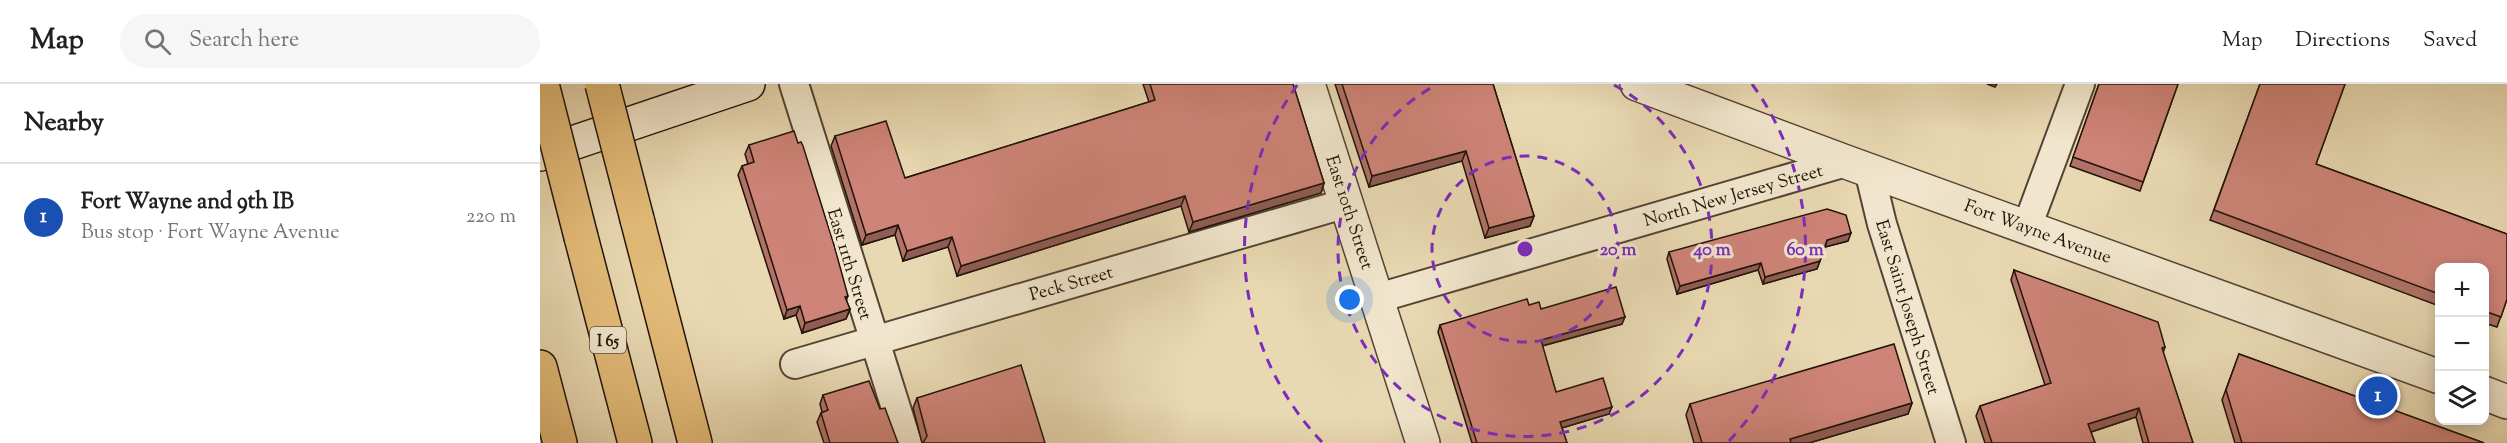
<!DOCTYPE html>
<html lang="en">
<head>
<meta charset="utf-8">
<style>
  :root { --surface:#fff; --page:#f6f6f6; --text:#202124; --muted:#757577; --line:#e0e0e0; --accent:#8f2418 }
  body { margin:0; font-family:"Sorts Mill Goudy",serif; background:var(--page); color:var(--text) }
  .controls { position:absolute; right:18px; bottom:18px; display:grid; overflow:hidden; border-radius:12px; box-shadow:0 3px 15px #0003 }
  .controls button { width:54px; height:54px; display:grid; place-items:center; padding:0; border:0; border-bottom:2px solid var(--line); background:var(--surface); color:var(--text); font:30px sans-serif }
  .you { position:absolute; left:810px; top:216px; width:21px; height:21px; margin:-15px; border:4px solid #fff; border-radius:50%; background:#1a73e8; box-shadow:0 0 0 9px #1a73e833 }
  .badge { display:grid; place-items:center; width:39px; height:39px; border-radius:50%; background:var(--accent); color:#fff; font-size:20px; font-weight:700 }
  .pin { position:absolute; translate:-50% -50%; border:3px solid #fff; box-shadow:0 2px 6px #0006 }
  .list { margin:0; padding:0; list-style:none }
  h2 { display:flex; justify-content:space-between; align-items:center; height:78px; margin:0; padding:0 24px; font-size:26px }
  h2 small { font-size:20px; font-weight:400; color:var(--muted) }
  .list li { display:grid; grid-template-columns:39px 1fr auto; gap:18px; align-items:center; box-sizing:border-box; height:108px; padding:0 24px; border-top:2px solid var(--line) }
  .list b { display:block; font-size:22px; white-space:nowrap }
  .list p { margin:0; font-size:20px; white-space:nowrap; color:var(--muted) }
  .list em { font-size:20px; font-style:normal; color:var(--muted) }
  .icon { flex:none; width:33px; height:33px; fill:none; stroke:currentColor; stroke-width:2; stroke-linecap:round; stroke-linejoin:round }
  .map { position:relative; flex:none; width:1967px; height:359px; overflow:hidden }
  header { display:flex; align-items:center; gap:36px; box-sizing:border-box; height:84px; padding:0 30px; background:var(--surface); border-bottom:2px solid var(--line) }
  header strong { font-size:28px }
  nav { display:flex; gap:33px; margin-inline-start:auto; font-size:21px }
  .search { width:420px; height:54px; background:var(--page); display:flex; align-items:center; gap:15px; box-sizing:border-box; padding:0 21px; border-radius:33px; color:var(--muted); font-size:22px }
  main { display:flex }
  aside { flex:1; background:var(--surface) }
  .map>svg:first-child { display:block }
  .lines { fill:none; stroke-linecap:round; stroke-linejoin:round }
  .minor-casing { stroke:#534435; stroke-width:32 }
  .tertiary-casing { stroke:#534435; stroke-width:36 }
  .secondary-casing { stroke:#21130b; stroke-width:36 }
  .motorway-casing { stroke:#21130b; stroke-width:36 }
  .minor { stroke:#f1e6cd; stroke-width:28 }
  .tertiary { stroke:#f1e6cd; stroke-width:33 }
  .secondary { stroke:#f1e6cd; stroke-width:33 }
  .motorway { stroke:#e4bc79; stroke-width:33 }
  .motorway-bridge-casing { stroke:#21130b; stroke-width:36; stroke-linecap:butt }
  .motorway-bridge { stroke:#e4bc79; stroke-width:33 }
  .wall { fill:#b17267; stroke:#21130b; stroke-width:1.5 }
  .shaded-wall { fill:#905c54; stroke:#21130b; stroke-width:1.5 }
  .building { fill:#ce8478; stroke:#21130b; stroke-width:1.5 }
  .ring { fill:none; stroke:#7b2cbf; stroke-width:3; stroke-dasharray:10 8 }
  .labels { text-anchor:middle; stroke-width:6; stroke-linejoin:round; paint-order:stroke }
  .shield { fill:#f1e6cd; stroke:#5f5245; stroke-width:1.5 }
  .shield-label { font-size:16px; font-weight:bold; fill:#21130b }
  .street-label { font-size:18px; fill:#21130b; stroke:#f1e6cd }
  .centre { fill:#7b2cbf; stroke:#f1e6cd; stroke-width:3 }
  .ring-label { font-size:18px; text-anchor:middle; font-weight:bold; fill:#7b2cbf; stroke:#f1e6cd; stroke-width:6; stroke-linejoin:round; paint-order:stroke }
</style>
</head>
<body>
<header>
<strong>Map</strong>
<div class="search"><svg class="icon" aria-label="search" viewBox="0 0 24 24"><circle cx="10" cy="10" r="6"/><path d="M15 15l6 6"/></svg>Search here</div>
<nav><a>Map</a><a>Directions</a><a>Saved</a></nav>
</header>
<main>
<aside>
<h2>Nearby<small></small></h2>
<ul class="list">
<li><span class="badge" style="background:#1a4fb4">1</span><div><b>Fort Wayne and 9th IB</b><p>Bus stop · Fort Wayne Avenue</p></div><em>220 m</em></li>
</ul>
</aside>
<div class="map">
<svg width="1967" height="359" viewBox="0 0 1967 359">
  <rect width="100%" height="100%" fill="#e9d9b2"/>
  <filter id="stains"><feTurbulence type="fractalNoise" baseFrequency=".00333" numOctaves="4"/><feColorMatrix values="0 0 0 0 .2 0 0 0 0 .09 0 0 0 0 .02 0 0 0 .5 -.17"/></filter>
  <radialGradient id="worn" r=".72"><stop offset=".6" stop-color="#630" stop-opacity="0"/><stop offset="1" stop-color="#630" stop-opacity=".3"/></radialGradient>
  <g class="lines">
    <defs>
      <g id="minor">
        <path d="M 254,0 L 367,359"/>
        <path d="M 1329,86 L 1342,140 L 1411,359"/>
        <path d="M 1487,143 L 1540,0"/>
        <path d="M 838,214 L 1306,78"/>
        <path d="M 255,280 L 807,119"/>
      </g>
      <g id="tertiary">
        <path d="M 768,0 L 883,359"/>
        <path d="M 1097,0 L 1306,78 L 1900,293"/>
        <path d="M 1944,309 L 1967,318"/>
      </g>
      <path id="secondary" d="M 0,70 L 208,0"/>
      <g id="motorway">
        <path d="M 97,135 L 155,359"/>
        <path d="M 41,153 L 95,359"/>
        <path d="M 0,283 L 20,359"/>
      </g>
    </defs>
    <use href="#minor" class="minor-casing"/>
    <use href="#tertiary" class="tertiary-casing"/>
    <use href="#secondary" class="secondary-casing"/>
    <use href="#motorway" class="motorway-casing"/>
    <use href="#minor" class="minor"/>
    <use href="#tertiary" class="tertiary"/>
    <use href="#secondary" class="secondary"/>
    <use href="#motorway" class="motorway"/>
    <defs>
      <g id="motorway-bridge">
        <path d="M 2,0 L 41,153"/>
        <path d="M 62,0 L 97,135"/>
      </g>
    </defs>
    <use href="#motorway-bridge" class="motorway-bridge-casing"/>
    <use href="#motorway-bridge" class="motorway-bridge"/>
  </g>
  <g class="wall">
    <path d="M 603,0 L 753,0 L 784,99 L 781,109 L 649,148 L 641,122 L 417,192 L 408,163 L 363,177 L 355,151 L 322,161 L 291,62 L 295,52 L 365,94 L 609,18 Z"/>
    <path d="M 795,0 L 953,0 L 994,132 L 990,142 L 945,154 L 922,77 L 829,103 Z"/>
    <path d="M 1447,0 L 1457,0 L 1455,3 Z"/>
    <path d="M 1559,0 L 1638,0 L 1600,107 L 1530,82 Z"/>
    <path d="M 1720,0 L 1805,0 L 1776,80 L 1967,150 L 1967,215 L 1957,243 L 1944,239 L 1944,183 L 1899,183 L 1899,222 L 1670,136 Z"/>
    <path d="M 209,61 L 308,212 L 306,217 L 310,225 L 306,235 L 262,249 L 256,231 L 244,235 L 198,91 L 202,82 L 208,80 L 205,70 Z"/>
    <path d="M 1308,157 L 1285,163 L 1277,185 L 1223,200 L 1218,186 L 1137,210 L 1127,175 L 1129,168 Z"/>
    <path d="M 1474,186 L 1625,263 L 1623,269 L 1653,359 L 1603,359 L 1596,333 L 1551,348 L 1555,359 L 1445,359 L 1436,332 L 1440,322 L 1505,301 L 1471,196 Z"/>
    <path d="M 989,221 L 1001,225 L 1082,240 L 1002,262 L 1016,308 L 1069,330 L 1022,344 L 1027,359 L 932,359 L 898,248 L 900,241 Z"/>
    <path d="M 1699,270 L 1944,359 L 1695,359 L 1682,316 Z"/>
    <path d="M 283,311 L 340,325 L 358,359 L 284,359 L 277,338 L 281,329 L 282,328 L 280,320 Z"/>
    <path d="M 377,314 L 505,359 L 382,359 L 373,324 Z"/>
    <path d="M 1372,319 L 1368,330 L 1269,359 L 1154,359 L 1146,331 L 1150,320 Z"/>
  </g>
  <g class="shaded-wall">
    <path d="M 926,67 L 922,77 L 829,103 L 832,92 Z"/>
    <path d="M 784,99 L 781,109 L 649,148 L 653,138 Z"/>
    <path d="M 645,112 L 641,122 L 417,192 L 421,182 Z"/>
    <path d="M 994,132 L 990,142 L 945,154 L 949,144 Z"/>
    <path d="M 358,141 L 355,151 L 322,161 L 326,151 Z"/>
    <path d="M 1311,149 L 1308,157 L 1285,163 L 1287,156 Z"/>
    <path d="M 412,153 L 408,163 L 363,177 L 367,167 Z"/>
    <path d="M 1280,177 L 1277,185 L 1223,200 L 1225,193 Z"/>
    <path d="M 1221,179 L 1218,186 L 1137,210 L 1140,202 Z"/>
    <path d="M 260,222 L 256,231 L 244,235 L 247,226 Z"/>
    <path d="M 310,225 L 306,235 L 262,249 L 265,239 Z"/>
    <path d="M 1085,233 L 1082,240 L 998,263 L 1001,256 Z"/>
    <path d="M 1372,319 L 1368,330 L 1269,359 L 1249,359 L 1250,355 Z"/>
    <path d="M 1072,323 L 1069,330 L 1018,345 L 1020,338 Z"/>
    <path d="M 1599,324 L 1596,333 L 1545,350 L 1548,340 Z"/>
  </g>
  <g class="building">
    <path d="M 610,0 L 753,0 L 784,99 L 653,138 L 645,112 L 421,182 L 412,153 L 367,167 L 358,141 L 326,151 L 295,52 L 346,37 L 365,94 L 615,16 Z"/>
    <path d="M 802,0 L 953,0 L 994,132 L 949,144 L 926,67 L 832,92 Z"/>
    <path d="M 1559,0 L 1638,0 L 1603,98 L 1533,73 Z"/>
    <path d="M 1720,0 L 1805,0 L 1776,80 L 1967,150 L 1967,215 L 1961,233 L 1944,227 L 1944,183 L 1899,183 L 1899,210 L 1674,126 Z"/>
    <path d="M 254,47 L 258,59 L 261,58 L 263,62 L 294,161 L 308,212 L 305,213 L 310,225 L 265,239 L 260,222 L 247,226 L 202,82 L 214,78 L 209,61 Z"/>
    <path d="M 1287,125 L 1306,131 L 1311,149 L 1287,156 L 1280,177 L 1225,193 L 1221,179 L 1140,202 L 1129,168 Z"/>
    <path d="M 1474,186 L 1618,238 L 1625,263 L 1622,264 L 1653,359 L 1609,359 L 1599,324 L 1548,340 L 1555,359 L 1452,359 L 1440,322 L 1511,299 Z"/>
    <path d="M 1076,203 L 1085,233 L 1001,256 L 1016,308 L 1063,294 L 1072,323 L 1020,338 L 1027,359 L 937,359 L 900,241 L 987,215 L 989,221 L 999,218 L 1001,225 Z"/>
    <path d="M 1354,260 L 1372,319 L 1250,355 L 1251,359 L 1162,359 L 1150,320 Z"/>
    <path d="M 1699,270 L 1944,359 L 1702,359 L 1686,306 Z"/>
    <path d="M 481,281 L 505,359 L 383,359 L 387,352 L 377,314 Z"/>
    <path d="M 329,297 L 340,325 L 345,324 L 358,359 L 290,359 L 281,329 L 288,326 L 283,311 Z"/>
  </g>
  <g class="ring">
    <circle cx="985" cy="165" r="93"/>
    <path d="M1074 1A187 187 0 1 1 896 1"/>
    <path d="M782 358A280 280 0 0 1 758 0M1212 0A280 280 0 0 1 1188 358"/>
  </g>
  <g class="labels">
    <rect class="shield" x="50" y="243" width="36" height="26" rx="4.5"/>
    <g class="shield-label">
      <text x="68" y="262">I 65</text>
    </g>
    <g class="street-label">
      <text transform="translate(1193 111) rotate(-16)" y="6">North New Jersey Street</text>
      <text transform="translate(810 128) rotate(72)" y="6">East 10th Street</text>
      <text transform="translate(1498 147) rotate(20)" y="6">Fort Wayne Avenue</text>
      <text transform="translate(310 180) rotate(73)" y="6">East 11th Street</text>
      <text transform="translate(531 199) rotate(-16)" y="6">Peck Street</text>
      <text transform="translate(1368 223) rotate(73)" y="6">East Saint Joseph Street</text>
    </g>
  </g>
  <circle cx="985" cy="165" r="9" class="centre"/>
  <g class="ring-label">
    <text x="1078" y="171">20 m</text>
    <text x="1172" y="171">40 m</text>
    <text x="1265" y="171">60 m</text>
  </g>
  <rect width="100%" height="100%" filter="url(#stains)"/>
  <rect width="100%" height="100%" fill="url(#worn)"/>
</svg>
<div class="controls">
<button>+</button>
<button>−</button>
<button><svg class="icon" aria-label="layers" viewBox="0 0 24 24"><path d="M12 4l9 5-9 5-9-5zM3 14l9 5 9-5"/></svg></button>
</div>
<div class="you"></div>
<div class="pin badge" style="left:1838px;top:312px;background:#1a4fb4">1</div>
</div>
</main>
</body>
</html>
